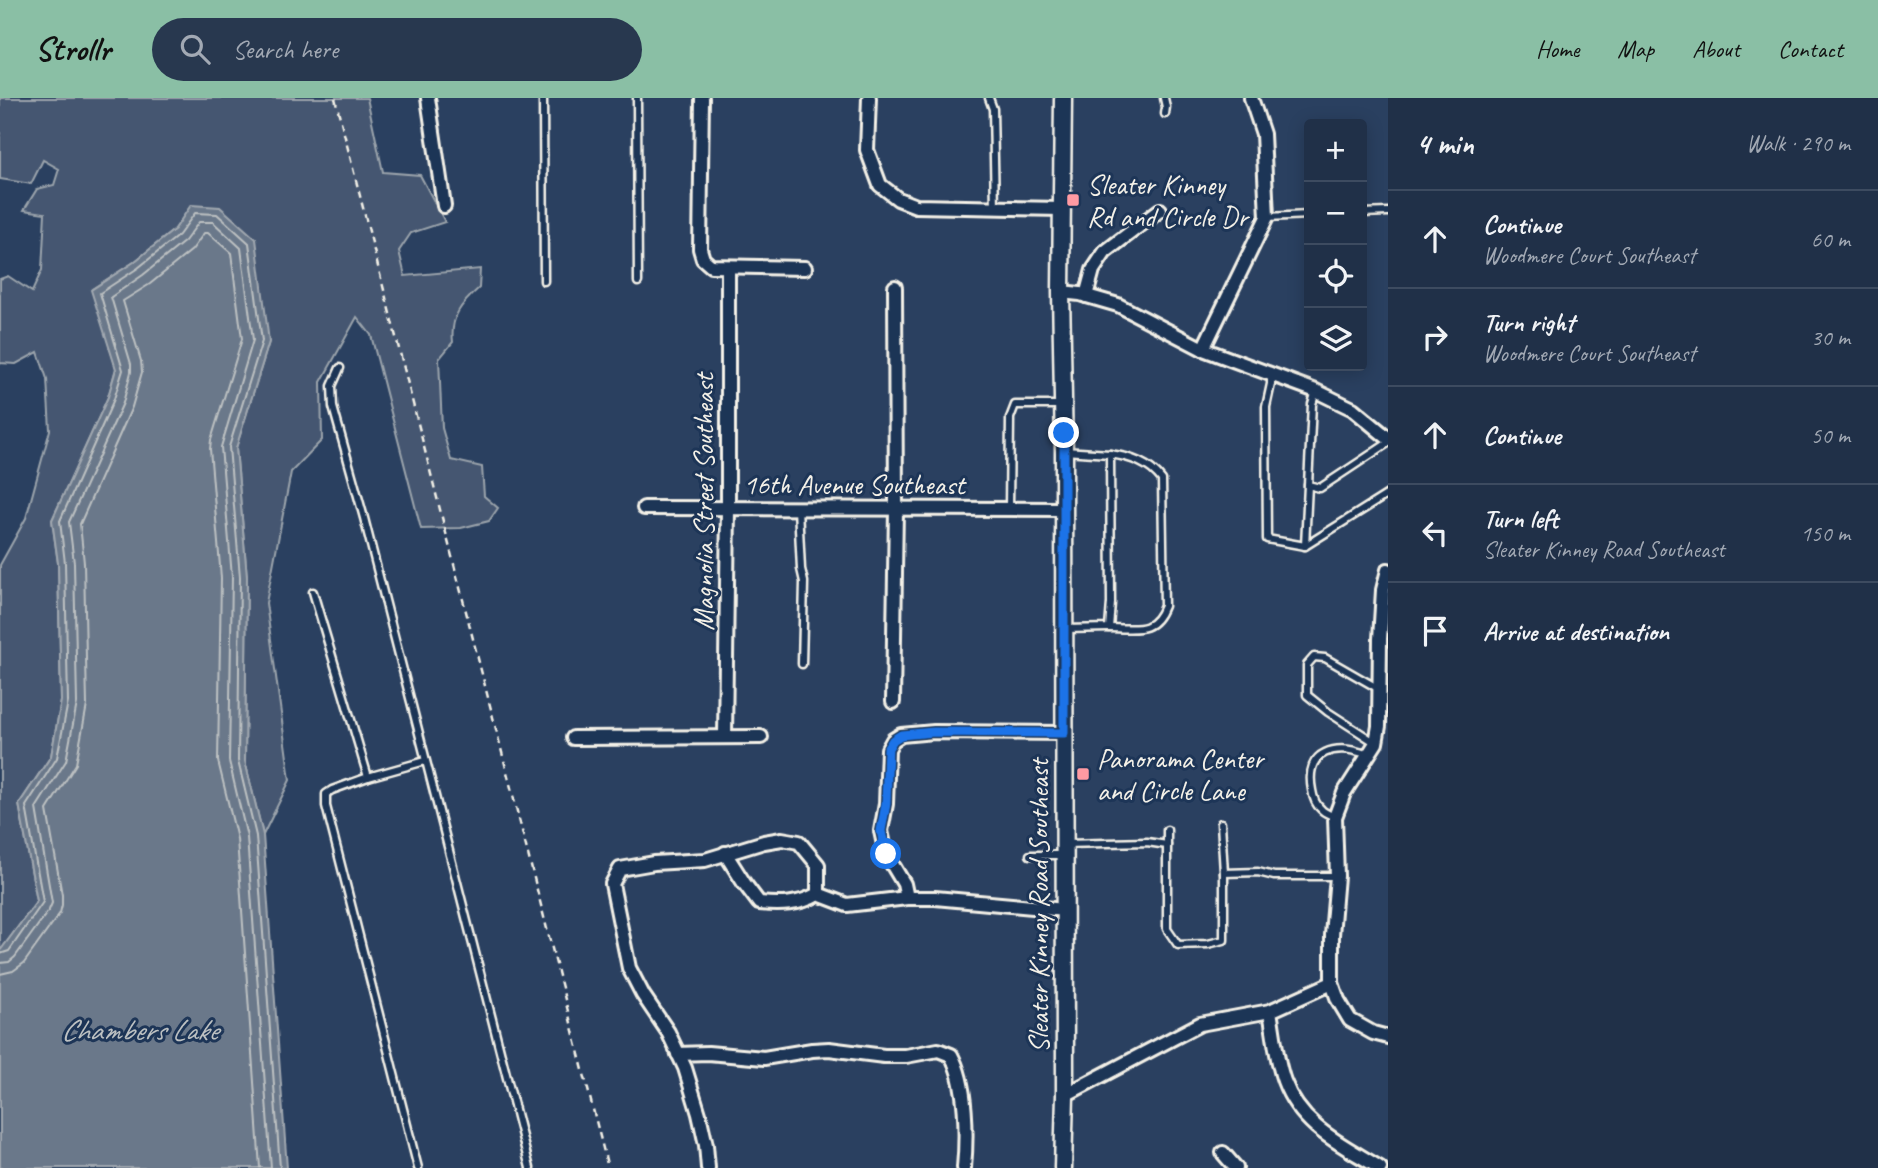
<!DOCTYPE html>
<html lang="en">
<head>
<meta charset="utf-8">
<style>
  :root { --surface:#203048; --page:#28384f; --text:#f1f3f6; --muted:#a2a9b4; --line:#3d4b60; --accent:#8abfa5 }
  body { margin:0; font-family:Caveat,sans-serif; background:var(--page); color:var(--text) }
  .controls { position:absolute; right:21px; top:21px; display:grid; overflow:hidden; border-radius:7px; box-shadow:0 4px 18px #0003 }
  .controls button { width:63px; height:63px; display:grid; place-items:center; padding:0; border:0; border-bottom:2px solid var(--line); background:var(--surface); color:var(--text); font:35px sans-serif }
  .stop { position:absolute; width:21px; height:21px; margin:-16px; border:5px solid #1a73e8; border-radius:50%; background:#fff }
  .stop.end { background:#1a73e8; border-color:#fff; box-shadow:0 2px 7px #0008 }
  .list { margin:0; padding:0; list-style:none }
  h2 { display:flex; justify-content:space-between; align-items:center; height:91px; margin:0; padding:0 28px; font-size:30px }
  h2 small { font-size:23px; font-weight:400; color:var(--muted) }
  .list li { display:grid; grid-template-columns:46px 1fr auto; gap:21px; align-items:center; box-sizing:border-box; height:98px; padding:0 28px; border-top:2px solid var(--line) }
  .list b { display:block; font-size:26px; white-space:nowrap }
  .list p { margin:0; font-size:23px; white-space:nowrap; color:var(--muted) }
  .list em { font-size:23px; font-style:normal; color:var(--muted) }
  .icon { flex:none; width:38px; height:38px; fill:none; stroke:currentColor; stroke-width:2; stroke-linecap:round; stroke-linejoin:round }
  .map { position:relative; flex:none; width:1388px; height:1070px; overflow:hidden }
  header { display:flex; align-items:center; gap:42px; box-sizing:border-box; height:98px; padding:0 35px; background:var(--accent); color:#111 }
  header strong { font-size:33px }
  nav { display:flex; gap:38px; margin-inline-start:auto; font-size:24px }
  .search { width:490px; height:63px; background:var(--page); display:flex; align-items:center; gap:18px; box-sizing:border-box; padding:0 24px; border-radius:38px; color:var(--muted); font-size:26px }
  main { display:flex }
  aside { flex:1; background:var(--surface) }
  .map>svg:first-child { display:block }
  .green { fill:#445771; stroke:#9ca4ac; stroke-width:2 }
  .water { fill:#6a788a; stroke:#a1a8b0; stroke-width:2 }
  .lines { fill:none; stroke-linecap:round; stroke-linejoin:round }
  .shore { stroke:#bdc1c2; stroke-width:2 }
  .lane-casing { stroke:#f4f1e8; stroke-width:11 }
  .street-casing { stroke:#f4f1e8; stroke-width:18 }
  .secondary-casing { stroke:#f4f1e8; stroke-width:21 }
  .path { stroke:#f4f1e8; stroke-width:2.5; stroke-dasharray:7 5; stroke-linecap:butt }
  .lane { stroke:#1d3557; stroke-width:6 }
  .street { stroke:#1d3557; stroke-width:12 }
  .secondary { stroke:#1d3557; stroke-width:16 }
  .route { stroke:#1a73e8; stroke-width:9 }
  .poi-dot { fill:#ff9aa2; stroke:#1d3557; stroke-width:2.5 }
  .labels { text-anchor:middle; stroke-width:6; stroke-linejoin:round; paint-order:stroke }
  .poi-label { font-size:28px; fill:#f4f1e8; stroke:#1d3557; text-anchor:start }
  .street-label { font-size:28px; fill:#f4f1e8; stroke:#1d3557 }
  .water-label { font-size:30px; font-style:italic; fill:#bdc1c2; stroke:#1d3557 }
</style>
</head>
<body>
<header>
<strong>Strollr</strong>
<div class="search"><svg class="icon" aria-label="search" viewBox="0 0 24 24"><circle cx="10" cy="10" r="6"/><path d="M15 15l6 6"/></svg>Search here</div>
<nav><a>Home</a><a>Map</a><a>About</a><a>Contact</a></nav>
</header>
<main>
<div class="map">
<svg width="1388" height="1070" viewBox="0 0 1388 1070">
  <rect width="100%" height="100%" fill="#2a4060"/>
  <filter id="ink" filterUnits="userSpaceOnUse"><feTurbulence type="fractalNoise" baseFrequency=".0143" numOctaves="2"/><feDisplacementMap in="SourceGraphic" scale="14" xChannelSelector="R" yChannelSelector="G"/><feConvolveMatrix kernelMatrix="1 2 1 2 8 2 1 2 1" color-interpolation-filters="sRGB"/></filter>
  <g filter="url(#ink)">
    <path class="green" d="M 0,0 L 367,0 L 383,74 L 420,77 L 445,124 L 411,135 L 399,153 L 405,178 L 480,171 L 479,190 C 461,206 450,219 453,244 L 439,261 L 442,330 L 451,362 L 482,369 L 484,398 L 498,410 L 489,423 L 461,430 L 421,431 L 371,237 L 357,219 L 321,284 L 322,342 L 291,374 L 266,505 L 290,682 L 263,737 L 245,663 L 247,479 L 236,350 L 269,244 L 188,112 L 175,131 L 134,164 L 92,191 L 116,270 L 108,299 L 52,422 L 58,465 L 61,603 L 51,658 L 19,706 L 37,803 L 0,853 L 0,467 L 26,420 L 50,332 L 47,281 L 38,254 L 16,266 L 0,265 L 0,181 L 8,178 L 32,194 L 42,172 L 45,115 L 24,112 L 37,91 L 54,87 L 59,71 L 43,62 L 31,86 L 0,81 Z"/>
    <path class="water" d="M 191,107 L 220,109 L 256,141 L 269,244 L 236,350 L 247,479 L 245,663 L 263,737 L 287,1070 L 0,1070 L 0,853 L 37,803 L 19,706 L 51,658 L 61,603 L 58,465 L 52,422 L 108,299 L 116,271 L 91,192 L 134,164 L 175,131 Z"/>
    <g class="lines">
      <g class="shore">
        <path d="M 0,856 L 9,853 L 43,804 L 26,708 L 57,660 L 68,604 L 65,465 L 60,423 L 114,301 L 123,272 L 100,195 L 138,170 L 179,137 L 195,115 L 217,116 L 249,145 L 262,243 L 229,349 L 240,479 L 238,663 L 256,738 L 280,1070"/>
        <path d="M 0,865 L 9,864 L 15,859 L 49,812 L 52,805 L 36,710 L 66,663 L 77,605 L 74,465 L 69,424 L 123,305 L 131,274 L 131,266 L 111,199 L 143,177 L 185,143 L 199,124 L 213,124 L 241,150 L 253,242 L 221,349 L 232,479 L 229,663 L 247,739 L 271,1070"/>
        <path d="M 0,876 L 13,873 L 24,865 L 60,815 L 62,807 L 62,797 L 47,712 L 76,666 L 87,607 L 84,465 L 80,426 L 132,309 L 142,274 L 141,263 L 123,203 L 150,186 L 192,152 L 204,135 L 208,135 L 231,155 L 242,241 L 211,342 L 210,351 L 221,480 L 218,663 L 237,741 L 260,1070"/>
      </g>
      <defs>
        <g id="lane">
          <path d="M 543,0 L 544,183"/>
          <path d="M 637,0 L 638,184"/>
          <path d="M 989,0 L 993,11 L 995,110"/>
          <path d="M 1164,0 L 1166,9 L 1165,16"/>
          <path d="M 1362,115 L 1388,114"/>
          <path d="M 1267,119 L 1309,117"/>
          <path d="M 340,270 L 332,288 L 333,309 L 364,420 L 530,1070"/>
          <path d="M 1271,276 L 1271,286 L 1266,309 L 1267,441 L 1305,448 L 1388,396"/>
          <path d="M 1316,293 L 1312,306 L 1308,387 L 1320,390 L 1388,345"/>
          <path d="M 1064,353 L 1110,356 L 1111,505 L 1109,530 L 1066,531"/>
          <path d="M 798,410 L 801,471 L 804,484 L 802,566"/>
          <path d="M 1009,411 L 1010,320 L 1015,307 L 1062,307"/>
          <path d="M 1305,448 L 1308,387"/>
          <path d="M 313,494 L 368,679 L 332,692 L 326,696 L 326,708 L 418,1070"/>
          <path d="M 1109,530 C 1135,530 1153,537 1164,508 L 1162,382 C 1149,365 1131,359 1110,356"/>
          <path d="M 1376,645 L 1328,614 L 1307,597 L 1307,567 L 1314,559 L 1325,560 L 1379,591"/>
          <path d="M 368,679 L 425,663"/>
          <path d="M 1335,719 C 1331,717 1324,715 1321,711 C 1315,706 1313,699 1312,692 C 1304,651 1337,645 1368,657"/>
          <path d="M 1167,732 L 1167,831 L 1178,847 L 1208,846 L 1224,842 L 1224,775 L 1221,725"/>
          <path d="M 1065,746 L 1147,744 L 1167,747"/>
          <path d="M 1030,757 L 1063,757"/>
          <path d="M 1224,775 L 1258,774 L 1274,778 L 1337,778"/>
        </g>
        <g id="street">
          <path d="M 428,0 L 444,108"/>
          <path d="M 702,0 L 700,151 L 703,161 L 711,168 L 805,170"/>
          <path d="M 869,0 L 867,52 L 880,87 L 898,101 L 916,108 L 1062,111"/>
          <path d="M 1061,194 L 1080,196 L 1118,207 L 1203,251 L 1316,293 L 1353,311 L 1388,340"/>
          <path d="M 1086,198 L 1093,172 L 1105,154 L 1160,112"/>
          <path d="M 1203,251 L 1267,119 L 1263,36 L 1251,0"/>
          <path d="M 644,410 L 1064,411"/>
          <path d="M 1388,472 L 1383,492 L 1380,541 L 1379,628 L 1376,645 L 1344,695 L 1335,719 L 1337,778 L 1332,837 L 1332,885 L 1338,902 L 1350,922 L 1373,935 L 1388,939"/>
          <path d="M 893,604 L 896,411 L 895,189"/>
          <path d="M 725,639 L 728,410 L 728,169"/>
          <path d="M 573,640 L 761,639"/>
          <path d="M 725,755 L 744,785 L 759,805 C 780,807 799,807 818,796"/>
          <path d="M 818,796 L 847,807 L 907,800 L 935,800 L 1065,812"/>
          <path d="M 907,800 L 904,786 L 886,756 L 881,733 L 886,706 L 888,651 L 893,642 L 901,637 L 934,634 L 1064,635"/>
          <path d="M 1270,913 C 1274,936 1276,961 1284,983 C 1301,1029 1341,1046 1380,1070"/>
          <path d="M 678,956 L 708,955 L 764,960 L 812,952 L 829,951 L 884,958 L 906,958 L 938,952 L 951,957 C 967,986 967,1038 964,1070"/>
          <path d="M 1065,997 L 1200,926 L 1270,913 L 1332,885"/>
          <path d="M 1223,1055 L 1236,1070"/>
          <path d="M 708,1070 L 706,1047 L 699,1016 L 685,970 L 668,934 L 643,897 L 629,870 L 612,786 L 620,771 L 654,765 L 705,762 L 764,744 L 782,741 L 799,744 L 818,767 L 818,796"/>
        </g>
        <path id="secondary" d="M 1063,1070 L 1065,997 L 1064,353 L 1061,194 L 1063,0"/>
      </defs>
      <use href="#lane" class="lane-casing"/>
      <use href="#street" class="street-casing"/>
      <use href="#secondary" class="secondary-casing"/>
      <path class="path" d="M 335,0 L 608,1070"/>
      <use href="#lane" class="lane"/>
      <use href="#street" class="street"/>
      <use href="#secondary" class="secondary"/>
    </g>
  </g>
  <g class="lines" filter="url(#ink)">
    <path class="route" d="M 886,756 L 881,733 L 886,706 L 888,650 L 893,642 L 901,637 L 934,634 L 1064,635 L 1064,335"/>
  </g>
  <g class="poi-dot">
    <rect x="1066" y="95" width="14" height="14" rx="3.5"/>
    <rect x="1076" y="669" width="14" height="14" rx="3.5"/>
  </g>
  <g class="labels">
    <g class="poi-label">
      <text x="1087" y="96">Sleater Kinney<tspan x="1087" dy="32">Rd and Circle Dr</tspan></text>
      <text x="1097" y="670">Panorama Center<tspan x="1097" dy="32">and Circle Lane</tspan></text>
    </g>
    <g class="street-label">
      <text x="854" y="396">16th Avenue Southeast</text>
      <text transform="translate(703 404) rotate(-90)" y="10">Magnolia Street Southeast</text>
      <text transform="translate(1038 808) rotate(-90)" y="10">Sleater Kinney Road Southeast</text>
    </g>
    <g class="water-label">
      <text x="139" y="942">Chambers Lake</text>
    </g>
  </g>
</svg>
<div class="controls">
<button>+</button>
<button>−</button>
<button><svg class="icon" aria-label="locate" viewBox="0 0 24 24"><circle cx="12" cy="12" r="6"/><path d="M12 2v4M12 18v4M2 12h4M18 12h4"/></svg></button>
<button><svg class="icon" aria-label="layers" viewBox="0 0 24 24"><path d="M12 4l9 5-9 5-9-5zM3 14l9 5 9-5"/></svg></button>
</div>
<div class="stop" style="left:886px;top:756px"></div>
<div class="stop end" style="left:1064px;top:335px"></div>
</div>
<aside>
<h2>4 min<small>Walk · 290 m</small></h2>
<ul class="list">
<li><svg class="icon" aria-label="ahead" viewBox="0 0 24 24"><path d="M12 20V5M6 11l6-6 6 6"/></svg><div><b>Continue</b><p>Woodmere Court Southeast</p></div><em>60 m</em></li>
<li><svg class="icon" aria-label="right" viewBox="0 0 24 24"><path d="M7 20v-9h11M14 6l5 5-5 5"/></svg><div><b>Turn right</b><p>Woodmere Court Southeast</p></div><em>30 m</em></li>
<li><svg class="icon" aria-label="ahead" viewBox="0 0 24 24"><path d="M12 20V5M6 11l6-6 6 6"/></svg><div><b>Continue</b></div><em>50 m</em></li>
<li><svg class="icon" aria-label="left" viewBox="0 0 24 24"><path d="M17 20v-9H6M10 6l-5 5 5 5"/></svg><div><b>Turn left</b><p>Sleater Kinney Road Southeast</p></div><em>150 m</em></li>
<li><svg class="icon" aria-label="arrive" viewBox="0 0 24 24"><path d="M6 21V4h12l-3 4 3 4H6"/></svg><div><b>Arrive at destination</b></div></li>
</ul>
</aside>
</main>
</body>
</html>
